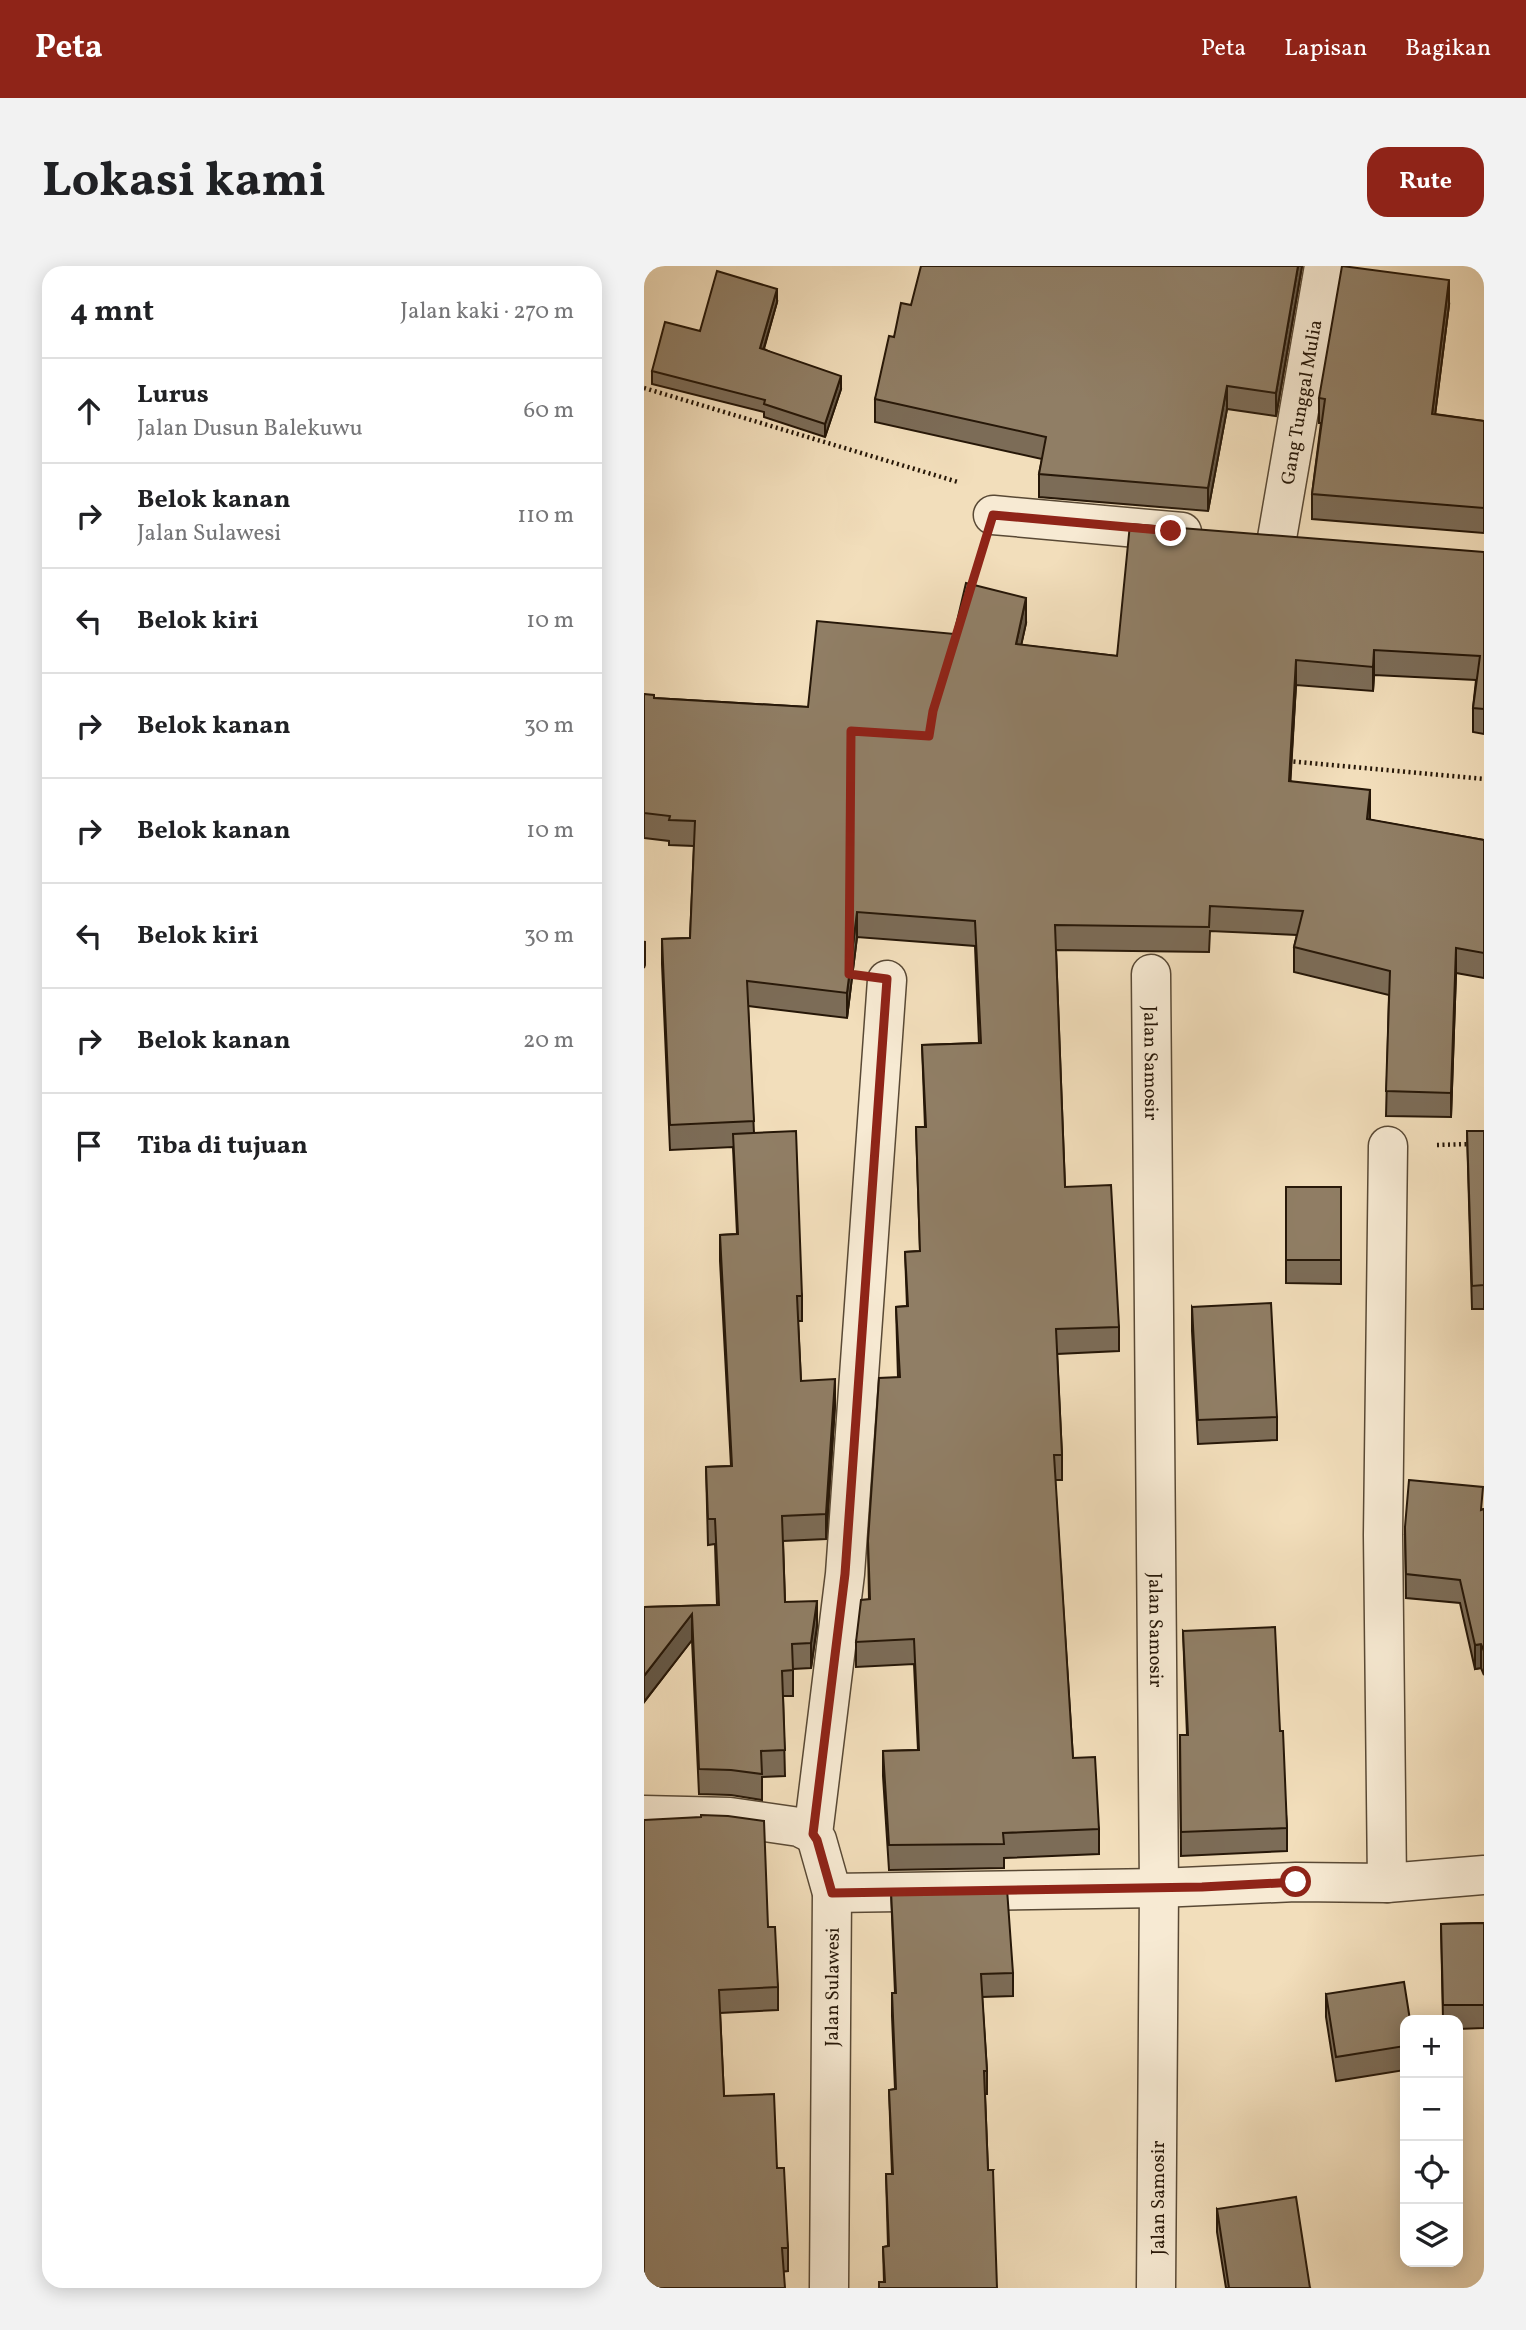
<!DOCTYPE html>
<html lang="id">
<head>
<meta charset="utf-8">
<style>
  :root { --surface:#fff; --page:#f2f2f2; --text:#202124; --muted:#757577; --line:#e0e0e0; --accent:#8f2418 }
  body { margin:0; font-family:Vollkorn,serif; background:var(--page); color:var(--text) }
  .controls { position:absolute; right:21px; bottom:21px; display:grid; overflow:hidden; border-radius:14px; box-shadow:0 4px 18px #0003 }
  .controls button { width:63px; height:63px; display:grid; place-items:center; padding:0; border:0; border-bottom:2px solid var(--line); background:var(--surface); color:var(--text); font:35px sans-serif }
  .stop { position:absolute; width:21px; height:21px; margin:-16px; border:5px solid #8f2418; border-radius:50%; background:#fff }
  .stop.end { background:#8f2418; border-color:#fff; box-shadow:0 2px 7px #0008 }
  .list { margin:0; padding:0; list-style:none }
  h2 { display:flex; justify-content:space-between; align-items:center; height:91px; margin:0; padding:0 28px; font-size:30px }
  h2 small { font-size:23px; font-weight:400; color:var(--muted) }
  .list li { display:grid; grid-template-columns:46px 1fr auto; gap:21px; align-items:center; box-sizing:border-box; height:105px; padding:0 28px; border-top:2px solid var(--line) }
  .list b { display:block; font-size:26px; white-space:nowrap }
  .list p { margin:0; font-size:23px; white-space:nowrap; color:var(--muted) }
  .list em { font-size:23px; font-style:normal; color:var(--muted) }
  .icon { flex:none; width:38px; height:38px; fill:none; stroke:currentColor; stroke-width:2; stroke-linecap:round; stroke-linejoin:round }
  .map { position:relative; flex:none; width:840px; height:2022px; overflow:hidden; border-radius:21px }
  header { display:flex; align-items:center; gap:42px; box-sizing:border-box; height:98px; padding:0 35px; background:var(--accent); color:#fff }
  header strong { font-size:33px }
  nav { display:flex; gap:38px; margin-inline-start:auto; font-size:24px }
  .intro { display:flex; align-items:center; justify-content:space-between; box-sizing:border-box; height:168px; padding:0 42px }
  h1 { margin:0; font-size:49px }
  .button { padding:18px 32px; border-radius:21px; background:var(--accent); color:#fff; font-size:24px; font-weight:700 }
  main { display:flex; gap:42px; padding:0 42px }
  aside { flex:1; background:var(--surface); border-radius:21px; box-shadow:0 4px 18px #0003 }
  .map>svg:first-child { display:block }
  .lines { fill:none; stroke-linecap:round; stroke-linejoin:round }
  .minor-casing { stroke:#594935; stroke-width:41 }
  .path { stroke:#261708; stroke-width:4.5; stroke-dasharray:2 3.5; stroke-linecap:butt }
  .minor { stroke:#f7ead3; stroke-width:38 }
  .wall { fill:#7c6c57; stroke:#261708; stroke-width:2 }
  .shaded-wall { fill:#655847; stroke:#261708; stroke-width:2 }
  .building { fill:#907e65; stroke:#261708; stroke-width:2 }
  .route { stroke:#8f2418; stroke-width:9 }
  .labels { text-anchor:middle; stroke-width:5; stroke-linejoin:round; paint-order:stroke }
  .street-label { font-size:19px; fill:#261708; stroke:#f7ead3 }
</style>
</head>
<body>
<header>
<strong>Peta</strong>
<nav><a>Peta</a><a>Lapisan</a><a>Bagikan</a></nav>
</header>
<div class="intro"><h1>Lokasi kami</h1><a class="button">Rute</a></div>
<main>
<aside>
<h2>4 mnt<small>Jalan kaki · 270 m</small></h2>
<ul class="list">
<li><svg class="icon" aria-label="ahead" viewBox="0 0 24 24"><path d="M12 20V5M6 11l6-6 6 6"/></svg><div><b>Lurus</b><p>Jalan Dusun Balekuwu</p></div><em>60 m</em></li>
<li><svg class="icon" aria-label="right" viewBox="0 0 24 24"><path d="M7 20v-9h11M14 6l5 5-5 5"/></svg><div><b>Belok kanan</b><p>Jalan Sulawesi</p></div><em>110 m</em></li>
<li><svg class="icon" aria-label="left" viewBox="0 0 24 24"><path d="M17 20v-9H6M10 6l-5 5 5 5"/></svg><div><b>Belok kiri</b></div><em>10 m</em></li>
<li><svg class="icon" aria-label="right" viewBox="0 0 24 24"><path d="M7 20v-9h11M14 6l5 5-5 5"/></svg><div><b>Belok kanan</b></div><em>30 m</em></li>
<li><svg class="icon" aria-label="right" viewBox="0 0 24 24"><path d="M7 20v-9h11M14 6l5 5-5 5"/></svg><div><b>Belok kanan</b></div><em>10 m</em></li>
<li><svg class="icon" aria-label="left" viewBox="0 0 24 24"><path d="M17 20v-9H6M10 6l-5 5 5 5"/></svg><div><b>Belok kiri</b></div><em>30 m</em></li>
<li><svg class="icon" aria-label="right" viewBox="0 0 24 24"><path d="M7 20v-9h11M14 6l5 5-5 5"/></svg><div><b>Belok kanan</b></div><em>20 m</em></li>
<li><svg class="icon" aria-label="arrive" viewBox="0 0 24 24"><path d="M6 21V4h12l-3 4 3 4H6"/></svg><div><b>Tiba di tujuan</b></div></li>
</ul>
</aside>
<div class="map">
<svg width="840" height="2022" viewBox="0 0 840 2022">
  <rect width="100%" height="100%" fill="#f2debb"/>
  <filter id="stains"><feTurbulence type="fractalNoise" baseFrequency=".00286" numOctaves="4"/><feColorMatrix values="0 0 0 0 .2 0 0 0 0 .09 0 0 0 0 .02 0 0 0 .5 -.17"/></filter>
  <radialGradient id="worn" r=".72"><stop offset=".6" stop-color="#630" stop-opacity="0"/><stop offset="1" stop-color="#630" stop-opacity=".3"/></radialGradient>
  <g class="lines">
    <defs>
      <g id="minor">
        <path d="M 349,249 L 538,266"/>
        <path id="s1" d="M 633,272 L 680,0"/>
        <path id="s2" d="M 507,708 L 515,1622 L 512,2022"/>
        <path d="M 0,1549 L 86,1551 L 155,1561 L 169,1568"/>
        <path d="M 743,1617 L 739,1269 L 744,880"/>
        <path d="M 188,1627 L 515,1622 L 652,1616 L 743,1617 L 840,1609"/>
        <path id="s3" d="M 185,2022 L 188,1627 L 173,1574 L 169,1568 L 201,1308 L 243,714"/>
      </g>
    </defs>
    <use href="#minor" class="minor-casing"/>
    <g class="path">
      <path d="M 0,122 L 314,216"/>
      <path d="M 327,322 L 336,294"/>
      <path d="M 644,495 L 840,513"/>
      <path d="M 793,879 L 827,878"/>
    </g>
    <use href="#minor" class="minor"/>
  </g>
  <g class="wall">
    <path d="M 658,0 L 632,150 L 583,143 L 564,245 L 395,231 L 395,208 L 398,193 L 231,156 L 231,133 L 267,39 Z"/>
    <path d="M 133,36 L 120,83 L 197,123 L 181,171 L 120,151 L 120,146 L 8,118 L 8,105 L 56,65 Z"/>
    <path d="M 805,39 L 791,148 L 840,155 L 840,267 L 668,253 L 668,228 L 677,157 L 675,157 L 675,132 Z"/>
    <path d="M 840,286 L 840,468 L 829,466 L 829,442 L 832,414 L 730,409 L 729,425 L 652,419 L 646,515 L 726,549 L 726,554 L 840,574 L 840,712 L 812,707 L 807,851 L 742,850 L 745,729 L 650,706 L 650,681 L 653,669 L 566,665 L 565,686 L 412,684 L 421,921 L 475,1061 L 475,1085 L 413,1088 L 418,1189 L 418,1214 L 411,1214 L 429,1492 L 455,1563 L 455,1588 L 360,1592 L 360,1602 L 245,1604 L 239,1510 L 239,1485 L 274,1484 L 270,1398 L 212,1401 L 212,1376 L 225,1334 L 224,1275 L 254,1111 L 252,1041 L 263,1040 L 261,986 L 276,985 L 272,861 L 281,861 L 278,779 L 335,777 L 331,680 L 213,671 L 203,752 L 104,740 L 110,867 L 158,1030 L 158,1055 L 154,1055 L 157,1115 L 191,1139 L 182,1273 L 139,1275 L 141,1336 L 173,1360 L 167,1402 L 149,1403 L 149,1430 L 139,1430 L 141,1510 L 118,1511 L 118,1534 L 87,1529 L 55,1528 L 48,1374 L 0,1436 L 0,1341 L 73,1339 L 71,1278 L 64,1279 L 62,1201 L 87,1200 L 76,995 L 76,969 L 93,968 L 89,881 L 26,884 L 18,698 L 18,673 L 46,672 L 50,580 L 25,579 L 25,575 L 0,572 L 0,428 L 10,432 L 164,441 L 310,368 L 382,357 L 377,379 L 473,390 Z"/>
    <path d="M 823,865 L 840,865 L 840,1043 L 828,1043 Z"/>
    <path d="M 642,921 L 697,921 L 697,1018 L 642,1017 Z"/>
    <path d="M 548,1041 L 633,1151 L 633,1174 L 554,1178 L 548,1065 Z"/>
    <path d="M 840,1243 L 840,1409 L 837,1402 L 831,1403 L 816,1337 L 762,1332 L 761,1261 Z"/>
    <path d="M 539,1365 L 636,1465 L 643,1562 L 643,1585 L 537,1590 L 536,1469 L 543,1469 Z"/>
    <path d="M 0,1554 L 124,1661 L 134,1721 L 134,1744 L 76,1747 L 80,1830 L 133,1902 L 144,1982 L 144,2005 L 0,2022 Z"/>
    <path d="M 247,1625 L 369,1707 L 369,1730 L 338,1731 L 343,1805 L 343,1828 L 341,1828 L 344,1904 L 349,1904 L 240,2016 L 239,1981 L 244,1980 L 242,1908 L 248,1908 L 245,1824 L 251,1823 L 248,1750 L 248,1727 L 251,1727 Z"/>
    <path d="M 840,1657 L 840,1762 L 814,1763 L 814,1754 L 799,1754 L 797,1658 Z"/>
    <path d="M 682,1728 L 761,1754 L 761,1804 L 692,1815 L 682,1751 Z"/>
    <path d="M 573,1943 L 666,2022 L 582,2022 L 573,1966 Z"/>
  </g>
  <g class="shaded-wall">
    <path d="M 654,0 L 658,0 L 632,150 L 632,127 Z"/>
    <path d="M 805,14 L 805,39 L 788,173 L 788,148 Z"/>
    <path d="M 133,23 L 133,36 L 116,95 L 116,82 Z"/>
    <path d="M 197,110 L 197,123 L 181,171 L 181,158 Z"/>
    <path d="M 583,120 L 583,143 L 564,245 L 564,222 Z"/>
    <path d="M 382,332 L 382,357 L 372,403 L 372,378 Z"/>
    <path d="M 730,384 L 730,409 L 729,425 L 729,401 Z"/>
    <path d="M 652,394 L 652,419 L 645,540 L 645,515 Z"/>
    <path d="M 726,524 L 726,549 L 723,578 L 723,553 Z"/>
    <path d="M 213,646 L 213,671 L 203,752 L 203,727 Z"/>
    <path d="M 1,675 L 1,699 L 0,702 L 0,679 Z"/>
    <path d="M 812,682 L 812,707 L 807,851 L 807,827 Z"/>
    <path d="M 191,1113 L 191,1139 L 182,1273 L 182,1248 Z"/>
    <path d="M 173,1335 L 173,1360 L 167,1402 L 167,1377 Z"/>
    <path d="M 48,1348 L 48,1374 L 0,1436 L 0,1410 Z"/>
    <path d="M 837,1378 L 837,1402 L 831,1403 L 831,1379 Z"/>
  </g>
  <g class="building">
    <path d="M 277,0 L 654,0 L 632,127 L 583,120 L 564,222 L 395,208 L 402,171 L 231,133 L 245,70 L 250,71 L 257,37 L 267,39 Z"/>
    <path d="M 698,0 L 805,14 L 788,148 L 840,155 L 840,242 L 668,228 L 681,133 L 675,132 Z"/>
    <path d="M 73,5 L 133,23 L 116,82 L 197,110 L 181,158 L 120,138 L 121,134 L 8,105 L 21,56 L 56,65 Z"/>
    <path d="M 486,258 L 840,286 L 840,443 L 829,442 L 836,390 L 730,384 L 729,401 L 652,394 L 645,515 L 726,524 L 723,553 L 840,574 L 840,687 L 812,682 L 807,827 L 742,825 L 746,705 L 650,681 L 659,645 L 566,640 L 565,661 L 411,659 L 421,921 L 467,919 L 475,1061 L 412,1063 L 418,1189 L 410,1189 L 429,1492 L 451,1491 L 455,1563 L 359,1567 L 360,1578 L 245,1579 L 239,1485 L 275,1484 L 270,1373 L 212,1376 L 217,1334 L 226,1333 L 224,1275 L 235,1112 L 256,1111 L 252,1041 L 264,1040 L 261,986 L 276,985 L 272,861 L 282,861 L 278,779 L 337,777 L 331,655 L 213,646 L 203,727 L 103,715 L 110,855 L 26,859 L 18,673 L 46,672 L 51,555 L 25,554 L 26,550 L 0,547 L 0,428 L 10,429 L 10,432 L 164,441 L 173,355 L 310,368 L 322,317 L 382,332 L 372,378 L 473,390 Z"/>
    <path d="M 152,865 L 158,1030 L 153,1030 L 157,1115 L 191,1113 L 182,1248 L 138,1250 L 141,1336 L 173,1335 L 167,1377 L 148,1378 L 149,1404 L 138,1405 L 141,1484 L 117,1485 L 118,1508 L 87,1504 L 55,1503 L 48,1348 L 0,1410 L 0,1341 L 75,1339 L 71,1253 L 64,1253 L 62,1201 L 88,1200 L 76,969 L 94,968 L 89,868 Z"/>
    <path d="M 823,865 L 840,865 L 840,1019 L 828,1020 Z"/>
    <rect x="642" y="921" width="55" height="73"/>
    <path d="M 627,1037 L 633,1151 L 554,1154 L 548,1041 Z"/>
    <path d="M 765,1214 L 839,1221 L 837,1244 L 840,1243 L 840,1385 L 837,1378 L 831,1379 L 816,1314 L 762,1308 L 761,1261 Z"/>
    <path d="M 631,1361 L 636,1465 L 639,1465 L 643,1562 L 537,1566 L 536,1469 L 544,1469 L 539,1365 Z"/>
    <path d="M 57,1549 L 84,1550 L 120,1555 L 124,1661 L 131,1661 L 134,1721 L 75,1724 L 80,1830 L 130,1828 L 133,1902 L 140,1902 L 144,1982 L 138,1982 L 141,2022 L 0,2022 L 0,1554 L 57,1551 Z"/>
    <path d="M 363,1623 L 369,1707 L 337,1708 L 343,1805 L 340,1805 L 344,1904 L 349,1904 L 353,2022 L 235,2022 L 235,2016 L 241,2016 L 239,1981 L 245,1980 L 242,1908 L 249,1908 L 245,1824 L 252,1823 L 248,1727 L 252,1727 L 247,1625 Z"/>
    <path d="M 840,1657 L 840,1739 L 799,1739 L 797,1658 Z"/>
    <path d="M 760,1716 L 766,1754 L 761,1754 L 761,1780 L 692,1791 L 682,1728 Z"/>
    <path d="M 652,1931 L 666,2022 L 585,2022 L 573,1943 Z"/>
  </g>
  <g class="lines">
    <path class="route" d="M 527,265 L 349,249 L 289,445 L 285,470 L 207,465 L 205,708 L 243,713 L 201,1308 L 169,1568 L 173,1574 L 188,1627 L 558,1621 L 652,1616"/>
  </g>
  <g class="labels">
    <g class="street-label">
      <text dy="7" stroke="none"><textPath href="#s1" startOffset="138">Gang Tunggal Mulia</textPath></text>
      <text dy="7" stroke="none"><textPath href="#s2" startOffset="89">Jalan Samosir</textPath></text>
      <text dy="7" stroke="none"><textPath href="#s2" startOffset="656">Jalan Samosir</textPath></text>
      <text dy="7" stroke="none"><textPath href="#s3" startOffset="301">Jalan Sulawesi</textPath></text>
      <text transform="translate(513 1932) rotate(-90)" y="7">Jalan Samosir</text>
    </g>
  </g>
  <rect width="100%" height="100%" filter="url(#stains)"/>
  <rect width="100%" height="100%" fill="url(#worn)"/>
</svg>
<div class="controls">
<button>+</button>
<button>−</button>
<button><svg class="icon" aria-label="locate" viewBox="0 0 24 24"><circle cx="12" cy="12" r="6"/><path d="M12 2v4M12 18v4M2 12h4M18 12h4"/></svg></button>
<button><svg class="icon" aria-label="layers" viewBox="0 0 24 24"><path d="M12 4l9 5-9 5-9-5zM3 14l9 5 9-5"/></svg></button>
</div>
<div class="stop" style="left:652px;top:1616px"></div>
<div class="stop end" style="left:527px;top:265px"></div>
</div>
</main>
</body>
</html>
